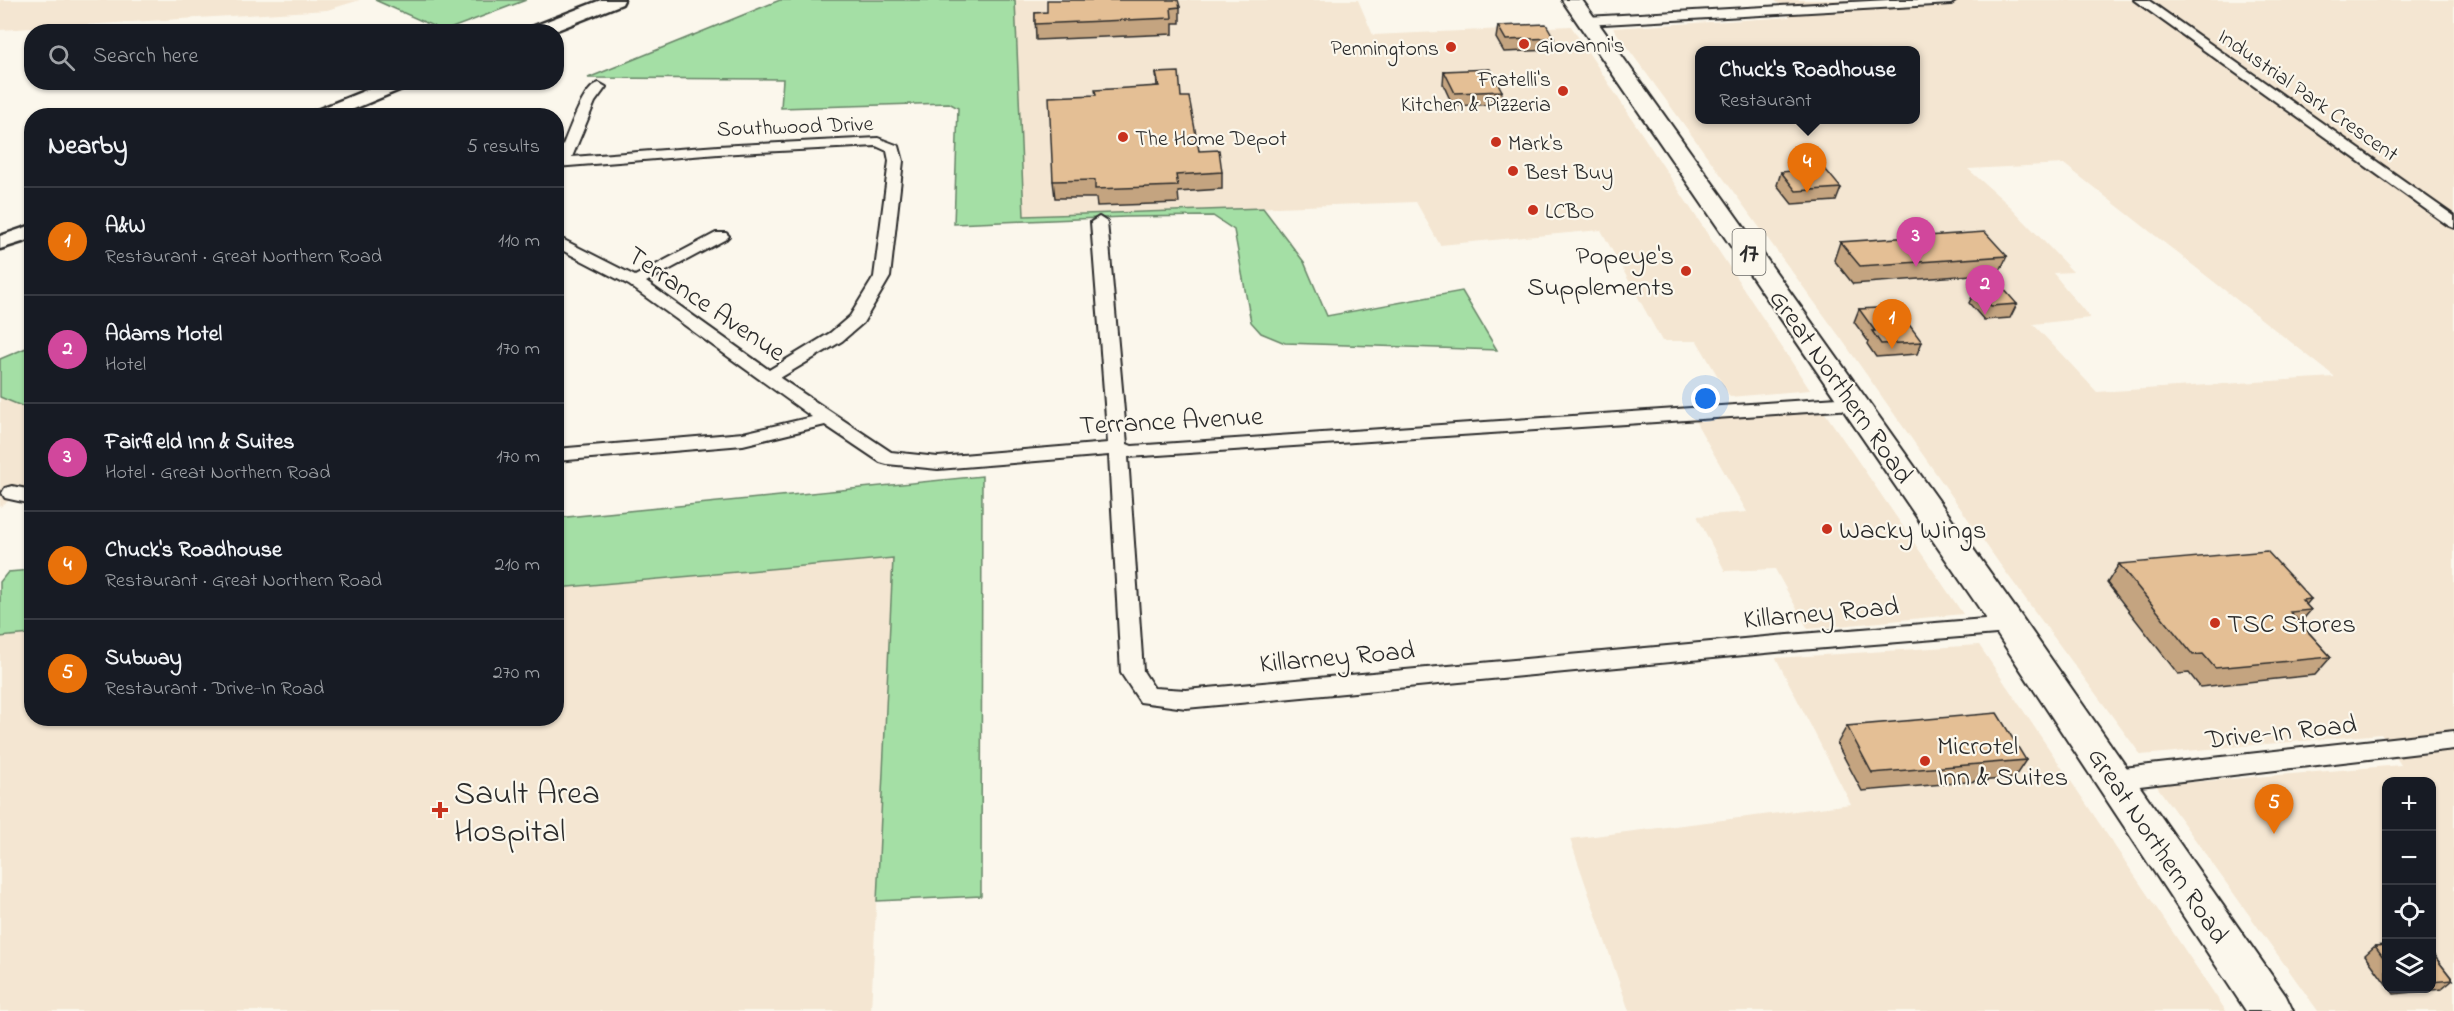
<!DOCTYPE html>
<html lang="en">
<head>
<meta charset="utf-8">
<style>
  :root { --surface:#171b24; --page:#242831; --text:#f1f3f6; --muted:#9ea1a6; --line:#363941; --accent:#8c9099 }
  body { margin:0; font-family:"Indie Flower",sans-serif; background:var(--page); color:var(--text) }
  .controls { position:absolute; right:18px; bottom:18px; display:grid; overflow:hidden; border-radius:12px; box-shadow:0 2px 4px #0004 }
  .controls button { width:54px; height:54px; display:grid; place-items:center; padding:0; border:0; border-bottom:2px solid var(--line); background:var(--surface); color:var(--text); font:30px sans-serif }
  .you { position:absolute; left:1706px; top:399px; width:21px; height:21px; margin:-15px; border:4px solid #fff; border-radius:50%; background:#1a73e8; box-shadow:0 0 0 9px #1a73e833 }
  .badge { display:grid; place-items:center; width:39px; height:39px; border-radius:50%; background:var(--accent); color:#fff; font-size:20px; font-weight:700 }
  .pin { position:absolute; translate:-50% -50px; filter:drop-shadow(0 2px 3px #0008) }
  .pin::after { content:''; position:absolute; top:32px; width:21px; height:18px; background:inherit; clip-path:polygon(0 0,100% 0,50% 100%) }
  .popup { position:absolute; left:1695px; top:46px; width:225px; height:78px; box-sizing:border-box; display:grid; place-content:center; border-radius:12px; background:var(--surface); filter:drop-shadow(0 2px 4px #0005); font-size:20px; white-space:nowrap; color:var(--muted) }
  .popup b { font-size:22px; color:var(--text) }
  .popup::after { content:''; position:absolute; left:50%; top:100%; margin-left:-12px; border:12px solid transparent; border-top-color:var(--surface) }
  .list { margin:0; padding:0; list-style:none }
  h2 { display:flex; justify-content:space-between; align-items:center; height:78px; margin:0; padding:0 24px; font-size:26px }
  h2 small { font-size:20px; font-weight:400; color:var(--muted) }
  .list li { display:grid; grid-template-columns:39px 1fr auto; gap:18px; align-items:center; box-sizing:border-box; height:108px; padding:0 24px; border-top:2px solid var(--line) }
  .list b { display:block; font-size:22px; white-space:nowrap }
  .list p { margin:0; font-size:20px; white-space:nowrap; color:var(--muted) }
  .list em { font-size:20px; font-style:normal; color:var(--muted) }
  .icon { flex:none; width:33px; height:33px; fill:none; stroke:currentColor; stroke-width:2; stroke-linecap:round; stroke-linejoin:round }
  .map { position:relative; flex:none; width:2454px; height:1011px; overflow:hidden }
  .search { position:absolute; background:var(--surface); box-shadow:0 2px 4px #0004; left:24px; top:24px; width:540px; height:66px; display:flex; align-items:center; gap:15px; box-sizing:border-box; padding:0 21px; border-radius:24px; color:var(--muted); font-size:22px }
  .panel { position:absolute; background:var(--surface); box-shadow:0 2px 4px #0004; left:24px; top:108px; width:540px; height:618px; border-radius:24px }
  .map>svg:first-child { display:block }
  .built { fill:#f4e6d2; fill-rule:evenodd }
  .green { fill:#a4dfa5; stroke:#688568; stroke-width:1.5 }
  .lines { fill:none; stroke-linecap:round; stroke-linejoin:round }
  .minor-casing { stroke:#2b2b2b; stroke-width:4 }
  .secondary-casing { stroke:#2b2b2b; stroke-width:5 }
  .trunk-casing { stroke:#2b2b2b; stroke-width:4 }
  .minor { fill:#fbf7ec; fill-rule:evenodd }
  .secondary { fill:#fbf7ec; fill-rule:evenodd }
  .trunk { fill:#fbf7ec; fill-rule:evenodd }
  .wall { fill:#c4a480; stroke:#2b2b2b; stroke-width:1.5 }
  .building { fill:#e4bf95; stroke:#2b2b2b; stroke-width:1.5 }
  .poi-dot { fill:#c8321e; stroke:#fbf7ec; stroke-width:2 }
  .labels { text-anchor:middle; stroke-width:4.5; stroke-linejoin:round; paint-order:stroke }
  .far-poi-label { font-size:22px; fill:#2b2b2b; stroke:#fbf7ec; text-anchor:start }
  .far-street-label { font-size:22px; fill:#2b2b2b; stroke:#fbf7ec }
  .shield { fill:#fbf7ec; stroke:#696865; stroke-width:1.5 }
  .shield-label { font-size:26px; font-weight:bold; fill:#2b2b2b }
  .poi-label { font-size:27px; fill:#2b2b2b; stroke:#fbf7ec; text-anchor:start }
  .street-label { font-size:27px; fill:#2b2b2b; stroke:#fbf7ec }
  .near-poi-label { font-size:33px; fill:#2b2b2b; stroke:#fbf7ec; text-anchor:start }
</style>
</head>
<body>
<div class="map">
<svg width="2454" height="1011" viewBox="0 0 2454 1011">
  <rect width="100%" height="100%" fill="#fbf7ec"/>
  <filter id="ink" filterUnits="userSpaceOnUse"><feTurbulence type="fractalNoise" baseFrequency=".0167" numOctaves="2"/><feDisplacementMap in="SourceGraphic" scale="12" xChannelSelector="R" yChannelSelector="G"/><feConvolveMatrix kernelMatrix="1 2 1 2 8 2 1 2 1" color-interpolation-filters="sRGB"/></filter>
  <g filter="url(#ink)">
    <g class="built">
      <path d="M 0,0 L 360,0 L 327,10 L 0,30 Z"/>
      <path d="M 1015,0 L 1358,0 L 1373,35 L 1571,26 L 1810,390 L 1730,397 L 1697,341 L 1662,341 L 1601,230 L 1440,245 L 1416,202 L 1024,216 Z"/>
      <path d="M 1775,0 L 2454,0 L 2454,1011 L 2318,1011 L 2156,785 L 2401,765 L 2381,734 L 2141,755 L 1999,563 L 1840,337 L 1613,28 L 1790,17 ZM 1699,50 L 1915,50 L 1915,119 L 1699,119 ZM 2064,164 L 2334,376 L 2334,377 L 2097,392 L 2033,324 L 2090,318 L 2053,273 L 2073,272 L 2010,206 L 1968,169 ZM 2386,782 L 2432,782 L 2432,988 L 2386,988 Z"/>
      <path d="M 0,397 L 32,410 L 31,484 L 0,507 Z"/>
      <path d="M 1823,410 L 1963,614 L 1808,629 L 1775,569 L 1725,571 L 1697,516 L 1747,512 L 1694,419 Z"/>
      <path d="M 893,558 L 871,1011 L 0,1011 L 0,637 L 31,634 L 32,718 L 556,718 L 557,588 Z"/>
      <path d="M 1979,645 L 2226,1011 L 1629,1011 L 1570,839 L 1851,804 L 1776,658 Z"/>
    </g>
    <g class="green">
      <path d="M 375,0 L 526,0 L 444,31 Z"/>
      <path d="M 780,0 L 1015,0 L 1024,216 L 1263,208 L 1304,262 L 1327,316 L 1462,291 L 1497,350 L 1285,343 L 1261,333 L 1251,322 L 1234,230 L 1213,216 L 1125,217 L 954,224 L 958,108 L 949,103 L 781,108 L 783,79 L 588,78 Z"/>
      <path d="M 31,346 L 31,410 L 0,397 L 0,359 Z"/>
      <path d="M 982,476 L 981,896 L 877,901 L 893,558 L 557,588 L 557,518 Z"/>
      <path d="M 31,570 L 31,634 L 0,637 L 0,582 L 8,572 Z"/>
    </g>
    <g class="lines">
      <defs>
        <g id="minor">
          <path d="M 1888,0 L 1957,0 L 1951,4 L 1586,25 L 1580,21 L 1586,17 Z"/>
          <path d="M 2134,0 L 2148,0 L 2454,216 L 2454,228 L 2449,226 Z"/>
          <path d="M 599,83 L 606,87 L 595,102 L 572,157 L 718,146 L 878,138 L 899,146 L 903,161 L 890,277 L 863,323 L 842,341 L 780,378 L 891,452 L 938,457 L 1108,443 L 1091,222 L 1099,217 L 1107,222 L 1127,444 L 1132,446 L 1853,397 L 1859,399 L 1862,403 L 1859,407 L 1853,409 L 1128,457 L 1143,671 L 1154,688 L 1186,690 L 1776,636 L 2009,617 L 2017,619 L 2020,625 L 2017,631 L 2009,633 L 1776,652 L 1186,708 L 1140,702 L 1121,673 L 1109,455 L 938,469 L 887,464 L 880,462 L 825,425 L 743,445 L 556,461 L 556,449 L 743,433 L 812,417 L 629,285 L 556,247 L 556,236 L 635,276 L 716,233 L 726,233 L 729,236 L 726,239 L 646,282 L 769,370 L 830,333 L 850,316 L 874,277 L 889,161 L 887,151 L 876,146 L 718,154 L 556,167 L 556,159 C 567,142 580,88 599,83 Z"/>
          <path d="M 12,486 L 32,490 L 32,504 L 5,498 L 2,493 L 5,488 Z"/>
          <path d="M 2454,731 L 2454,749 L 2114,789 L 2106,786 L 2102,779 L 2106,772 L 2114,769 Z"/>
        </g>
        <g id="secondary">
          <path d="M 601,0 L 624,0 L 622,4 L 552,32 L 527,32 L 529,28 Z"/>
          <path d="M 386,82 L 412,82 L 409,86 L 337,116 L 310,116 L 312,112 Z"/>
          <path d="M 32,225 L 32,239 L 0,249 L 0,236 Z"/>
        </g>
        <path id="trunk" d="M 1562,0 L 1582,0 L 2021,616 L 2286,996 L 2293,1011 L 2246,1011 L 1997,634 Z"/>
      </defs>
      <use href="#minor" class="minor-casing"/>
      <use href="#secondary" class="secondary-casing"/>
      <use href="#trunk" class="trunk-casing"/>
      <use href="#minor" class="minor"/>
      <use href="#secondary" class="secondary"/>
      <use href="#trunk" class="trunk"/>
    </g>
    <g class="wall">
      <path d="M 1180,7 L 1180,23 L 1173,23 L 1173,34 L 1036,40 L 1035,13 Z"/>
      <path d="M 1498,26 L 1554,38 L 1552,50 L 1504,52 L 1496,38 Z"/>
      <path d="M 1444,71 L 1502,91 L 1500,104 L 1453,106 L 1443,84 Z"/>
      <path d="M 1156,73 L 1181,97 L 1199,151 L 1222,172 L 1222,189 L 1178,192 L 1179,203 L 1097,206 L 1096,198 L 1055,198 L 1053,181 L 1096,95 L 1157,86 Z"/>
      <path d="M 1781,172 L 1841,188 L 1836,201 L 1792,204 L 1777,185 Z"/>
      <path d="M 1840,242 L 2007,256 L 1999,273 L 1853,284 L 1834,260 Z"/>
      <path d="M 1976,289 L 2017,304 L 2010,318 L 1984,320 L 1969,303 Z"/>
      <path d="M 1859,309 L 1922,342 L 1917,354 L 1876,357 L 1867,344 L 1868,341 L 1854,322 Z"/>
      <path d="M 2119,564 L 2311,599 L 2306,605 L 2311,610 L 2300,623 L 2331,657 L 2315,675 L 2200,687 L 2189,673 L 2178,674 L 2107,583 Z"/>
      <path d="M 1847,726 L 2026,760 L 2014,778 L 1862,791 L 1837,744 Z"/>
      <path d="M 2386,945 L 2386,984 L 2365,955 L 2375,946 Z"/>
      <path d="M 2432,953 L 2453,980 L 2442,989 L 2394,994 L 2390,988 L 2432,988 Z"/>
    </g>
    <g class="building">
      <path d="M 1047,0 L 1178,0 L 1180,7 L 1171,8 L 1172,18 L 1035,24 L 1035,13 L 1047,12 Z"/>
      <path d="M 1546,24 L 1554,38 L 1506,40 L 1498,26 Z"/>
      <path d="M 1490,69 L 1502,91 L 1455,93 L 1444,71 Z"/>
      <path d="M 1179,72 L 1181,97 L 1189,97 L 1199,151 L 1219,150 L 1222,172 L 1176,175 L 1178,186 L 1095,189 L 1095,180 L 1053,181 L 1049,97 L 1096,95 L 1095,90 L 1159,86 L 1156,73 Z"/>
      <path d="M 1822,168 L 1826,170 L 1841,188 L 1796,191 L 1781,172 Z"/>
      <path d="M 1985,232 L 2007,256 L 1860,266 L 1840,242 Z"/>
      <path d="M 2002,287 L 2017,304 L 1991,306 L 1976,289 Z"/>
      <path d="M 1896,307 L 1922,342 L 1881,344 L 1872,331 L 1875,331 L 1859,309 Z"/>
      <path d="M 2267,551 L 2311,599 L 2302,600 L 2311,610 L 2290,612 L 2331,657 L 2215,668 L 2203,654 L 2193,655 L 2119,564 Z"/>
      <path d="M 1997,713 L 2026,760 L 1872,773 L 1847,726 Z"/>
      <path d="M 2386,945 L 2386,961 L 2375,946 Z"/>
      <path d="M 2432,953 L 2453,980 L 2432,982 Z"/>
    </g>
  </g>
  <g class="poi-dot">
    <circle cx="1524" cy="44" r="6"/>
    <circle cx="1451" cy="47" r="6"/>
    <circle cx="1563" cy="91" r="6"/>
    <circle cx="1123" cy="137" r="6"/>
    <circle cx="1496" cy="142" r="6"/>
    <circle cx="1513" cy="171" r="6"/>
    <circle cx="1533" cy="210" r="6"/>
    <circle cx="1686" cy="271" r="6"/>
    <circle cx="1827" cy="529" r="6"/>
    <circle cx="2215" cy="623" r="6"/>
    <circle cx="1925" cy="761" r="6"/>
    <path d="M437 801h6v6h6v6h-6v6h-6v-6h-6v-6h6z"/>
  </g>
  <g class="labels">
    <g class="far-poi-label">
      <text x="1536" y="52">Giovanni's</text>
      <text x="1439" y="55" text-anchor="end">Penningtons</text>
      <text x="1551" y="86" text-anchor="end">Fratelli's<tspan x="1551" dy="25">Kitchen &amp; Pizzeria</tspan></text>
      <text x="1135" y="145">The Home Depot</text>
      <text x="1508" y="150">Mark's</text>
      <text x="1525" y="179">Best Buy</text>
      <text x="1545" y="218">LCBO</text>
    </g>
    <g class="far-street-label">
      <text transform="translate(2309 94) rotate(35)" y="8">Industrial Park Crescent</text>
      <text transform="translate(795 125) rotate(-2)" y="8">Southwood Drive</text>
    </g>
    <rect class="shield" x="1732.5" y="229" width="33" height="46" rx="4.5"/>
    <g class="shield-label">
      <text x="1749" y="261">17</text>
    </g>
    <g class="poi-label">
      <text x="1674" y="264" text-anchor="end">Popeye's<tspan x="1674" dy="31">Supplements</tspan></text>
      <text x="1839" y="538">Wacky Wings</text>
      <text x="2227" y="632">TSC Stores</text>
      <text x="1937" y="754">Microtel<tspan x="1937" dy="31">Inn &amp; Suites</tspan></text>
    </g>
    <g class="street-label">
      <text transform="translate(707 303) rotate(34)" y="9">Terrance Avenue</text>
      <text transform="translate(1842 386) rotate(55)" y="9">Great Northern Road</text>
      <text transform="translate(1171 420) rotate(-3)" y="9">Terrance Avenue</text>
      <text transform="translate(1821 612) rotate(-5)" y="9">Killarney Road</text>
      <text transform="translate(1337 656) rotate(-5)" y="9">Killarney Road</text>
      <text transform="translate(2281 731) rotate(-6)" y="9">Drive-In Road</text>
      <text transform="translate(2159 845) rotate(56)" y="9">Great Northern Road</text>
    </g>
    <g class="near-poi-label">
      <text x="454" y="803">Sault Area<tspan x="454" dy="38">Hospital</tspan></text>
    </g>
  </g>
</svg>
<div class="controls">
<button>+</button>
<button>−</button>
<button><svg class="icon" aria-label="locate" viewBox="0 0 24 24"><circle cx="12" cy="12" r="6"/><path d="M12 2v4M12 18v4M2 12h4M18 12h4"/></svg></button>
<button><svg class="icon" aria-label="layers" viewBox="0 0 24 24"><path d="M12 4l9 5-9 5-9-5zM3 14l9 5 9-5"/></svg></button>
</div>
<div class="you"></div>
<div class="pin badge" style="left:1892px;top:349px;background:#e8710a">1</div>
<div class="pin badge" style="left:1985px;top:315px;background:#d1479c">2</div>
<div class="pin badge" style="left:1916px;top:267px;background:#d1479c">3</div>
<div class="pin badge" style="left:1807px;top:193px;background:#e8710a">4</div>
<div class="popup"><b>Chuck's Roadhouse</b>Restaurant</div>
<div class="pin badge" style="left:2274px;top:834px;background:#e8710a">5</div>
<div class="search"><svg class="icon" aria-label="search" viewBox="0 0 24 24"><circle cx="10" cy="10" r="6"/><path d="M15 15l6 6"/></svg>Search here</div>
<section class="panel">
<h2>Nearby<small>5 results</small></h2>
<ul class="list">
<li><span class="badge" style="background:#e8710a">1</span><div><b>A&amp;W</b><p>Restaurant · Great Northern Road</p></div><em>110 m</em></li>
<li><span class="badge" style="background:#d1479c">2</span><div><b>Adams Motel</b><p>Hotel</p></div><em>170 m</em></li>
<li><span class="badge" style="background:#d1479c">3</span><div><b>Fairfield Inn &amp; Suites</b><p>Hotel · Great Northern Road</p></div><em>170 m</em></li>
<li><span class="badge" style="background:#e8710a">4</span><div><b>Chuck's Roadhouse</b><p>Restaurant · Great Northern Road</p></div><em>210 m</em></li>
<li><span class="badge" style="background:#e8710a">5</span><div><b>Subway</b><p>Restaurant · Drive-In Road</p></div><em>270 m</em></li>
</ul>
</section>
</div>
</body>
</html>
